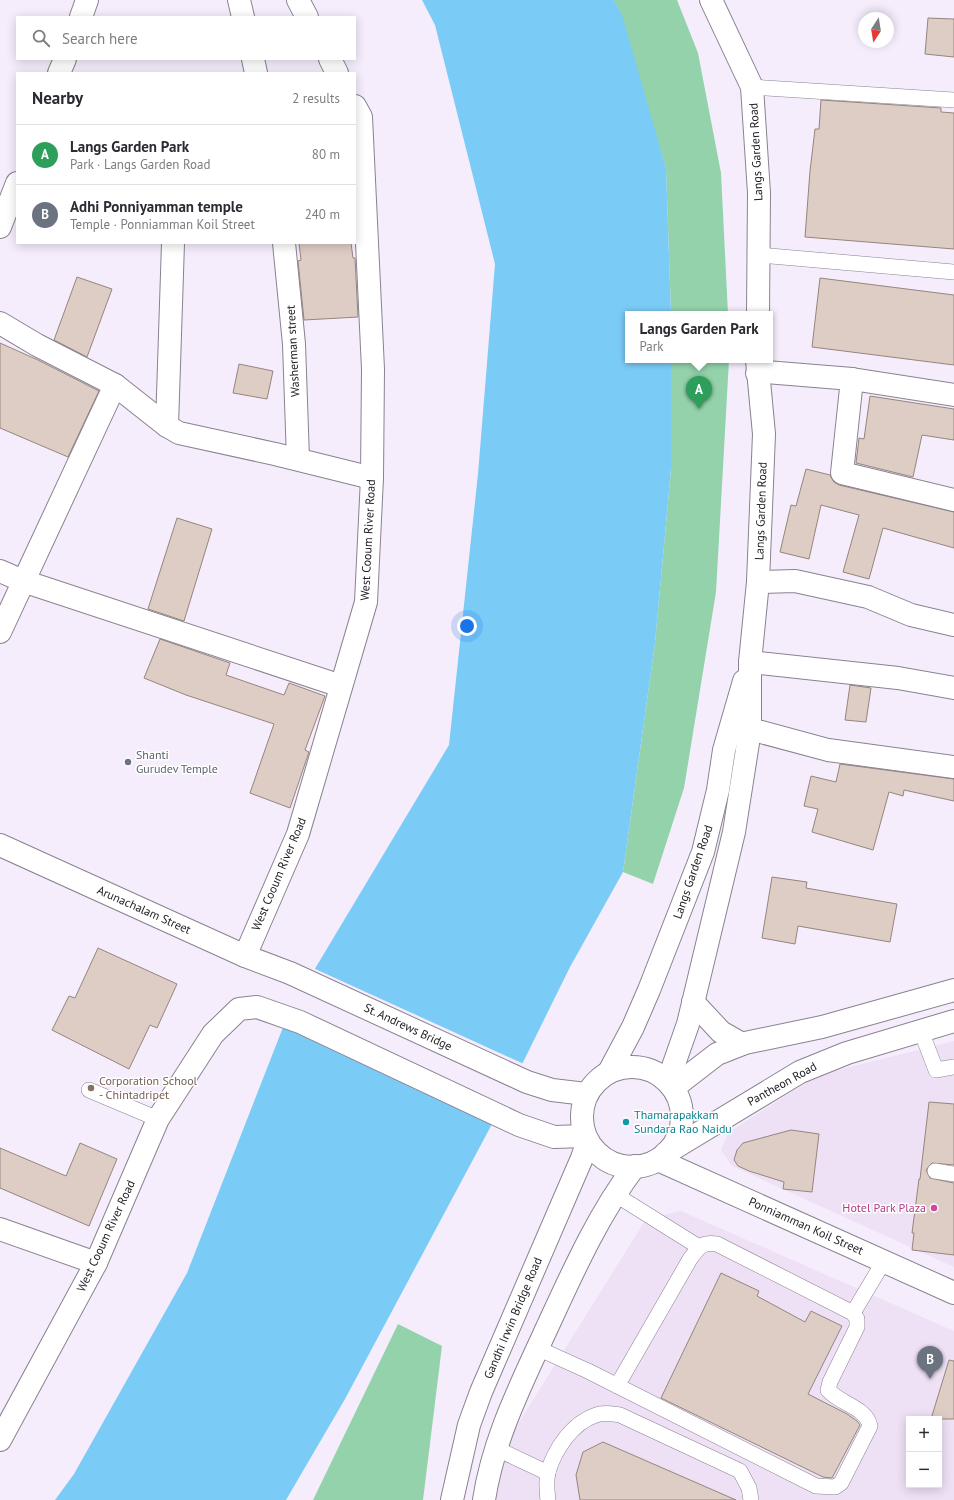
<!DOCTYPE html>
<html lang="en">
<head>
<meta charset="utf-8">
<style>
  :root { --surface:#fff; --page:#f2f2f3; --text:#2b2b33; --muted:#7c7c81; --line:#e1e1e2; --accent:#b45309 }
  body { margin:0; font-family:"PT Sans",sans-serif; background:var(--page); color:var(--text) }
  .controls { position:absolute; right:12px; bottom:12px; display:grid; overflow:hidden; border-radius:0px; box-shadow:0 2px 10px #0003 }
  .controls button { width:36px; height:36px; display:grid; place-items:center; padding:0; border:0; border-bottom:1px solid var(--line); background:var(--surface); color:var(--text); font:20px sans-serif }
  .compass { position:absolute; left:858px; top:12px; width:36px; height:36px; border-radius:50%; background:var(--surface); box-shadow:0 2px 10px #0003; rotate:192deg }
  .you { position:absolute; left:467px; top:626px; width:14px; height:14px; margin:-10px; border:3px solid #fff; border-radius:50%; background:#1a73e8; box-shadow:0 0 0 6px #1a73e833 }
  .badge { display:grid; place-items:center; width:26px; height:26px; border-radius:50%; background:var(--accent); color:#fff; font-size:13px; font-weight:700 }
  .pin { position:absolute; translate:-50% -33px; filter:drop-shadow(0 1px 2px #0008) }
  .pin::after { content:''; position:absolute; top:21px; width:14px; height:12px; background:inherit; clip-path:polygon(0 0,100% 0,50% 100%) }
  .popup { position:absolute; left:625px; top:311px; width:148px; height:52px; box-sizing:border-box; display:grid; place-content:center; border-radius:0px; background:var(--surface); filter:drop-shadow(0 1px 3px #0005); font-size:13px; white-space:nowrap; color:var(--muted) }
  .popup b { font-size:15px; color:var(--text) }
  .popup::after { content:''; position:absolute; left:50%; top:100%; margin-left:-8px; border:8px solid transparent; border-top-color:var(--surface) }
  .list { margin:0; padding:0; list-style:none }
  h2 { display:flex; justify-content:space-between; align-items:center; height:52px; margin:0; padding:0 16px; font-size:17px }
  h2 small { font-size:13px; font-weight:400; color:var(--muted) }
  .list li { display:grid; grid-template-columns:26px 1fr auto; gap:12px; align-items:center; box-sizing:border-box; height:60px; padding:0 16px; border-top:1px solid var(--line) }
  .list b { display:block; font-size:15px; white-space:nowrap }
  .list p { margin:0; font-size:13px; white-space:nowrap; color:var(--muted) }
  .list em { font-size:13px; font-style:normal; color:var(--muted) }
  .icon { flex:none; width:22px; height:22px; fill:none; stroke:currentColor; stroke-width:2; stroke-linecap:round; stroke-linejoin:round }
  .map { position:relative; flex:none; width:954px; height:1500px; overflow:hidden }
  .search { position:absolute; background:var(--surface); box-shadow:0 2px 10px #0003; left:16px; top:16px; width:340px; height:44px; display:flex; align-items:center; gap:10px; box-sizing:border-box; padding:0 14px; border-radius:0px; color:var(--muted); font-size:15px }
  .panel { position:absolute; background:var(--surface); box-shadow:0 2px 10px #0003; left:16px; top:72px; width:340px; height:172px; border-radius:0px }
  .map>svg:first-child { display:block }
  .built { fill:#eee1f6; fill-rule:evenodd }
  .green { fill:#93d2ab }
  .water { fill:#7bcbf7 }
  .pier { fill:#f6edfc }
  .building { fill:#ddcdc5; stroke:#95857e }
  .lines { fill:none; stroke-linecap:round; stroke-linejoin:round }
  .lane-casing { stroke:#8a828f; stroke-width:16 }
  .street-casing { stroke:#8a828f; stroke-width:24 }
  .secondary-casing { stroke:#8a828f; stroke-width:24 }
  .lane { stroke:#fff; stroke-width:15 }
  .street { stroke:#fff; stroke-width:22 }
  .secondary { stroke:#fff; stroke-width:22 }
  .worship-dot { fill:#6b7280; stroke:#fff; stroke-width:1.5 }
  .education-dot { fill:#8d6e63; stroke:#fff; stroke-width:1.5 }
  .culture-dot { fill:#0f9aa8; stroke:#fff; stroke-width:1.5 }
  .hotel-dot { fill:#d1479c; stroke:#fff; stroke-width:1.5 }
  .labels { text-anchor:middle; stroke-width:3; stroke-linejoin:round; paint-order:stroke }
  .street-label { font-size:12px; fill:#232025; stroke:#fff }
  .worship-label { font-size:12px; fill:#5b616d; stroke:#fff; text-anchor:start }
  .education-label { font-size:12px; fill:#785e54; stroke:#fff; text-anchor:start }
  .culture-label { font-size:12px; fill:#0d838f; stroke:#fff; text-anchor:start }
  .hotel-label { font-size:12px; fill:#b23c85; stroke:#fff; text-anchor:end }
</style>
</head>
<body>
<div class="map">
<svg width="954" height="1500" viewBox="0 0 954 1500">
  <rect width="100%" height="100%" fill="#f6edfc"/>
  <g class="built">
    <path d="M 954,1041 L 954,1267 L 732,1166 L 721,1150 L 729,1132 L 818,1075 Z"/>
    <path d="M 681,1211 L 954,1331 L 954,1500 L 493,1500 L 494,1482 L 513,1432 L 646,1219 ZM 909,1419 L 939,1419 L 939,1485 L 909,1485 Z"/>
  </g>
  <g class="green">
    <path d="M 614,0 L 677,0 L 698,53 L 721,173 L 728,314 L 671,314 L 666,168 Z"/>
    <path d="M 671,360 L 729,360 L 716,592 L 684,788 L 653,884 L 623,872 L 655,643 L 671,469 Z"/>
    <path d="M 398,1324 L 442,1346 L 423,1500 L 313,1500 Z"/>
  </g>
  <path class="water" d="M 422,0 L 614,0 L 622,15 L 666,168 L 671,314 L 628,314 L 628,360 L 671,360 L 671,469 L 655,643 L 623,872 L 570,967 L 499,1111 L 345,1399 L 286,1500 L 55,1500 L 74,1474 L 187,1273 L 289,1012 L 449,745 L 478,474 L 495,264 L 435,25 Z"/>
  <path class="pier" d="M 313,968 L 524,1064 L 502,1108 L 287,1012 Z"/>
  <g class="building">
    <path d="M 928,18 L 954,19 L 954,57 L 925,54 Z"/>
    <path d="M 821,100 L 941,108 L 941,112 L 954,113 L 954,249 L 805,237 L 810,171 L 815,129 L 819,129 Z"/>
    <path d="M 299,243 L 351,243 L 353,258 L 355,258 L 358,317 L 304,320 L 298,261 L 301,260 Z"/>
    <path d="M 77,277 L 112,289 L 87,357 L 54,340 Z"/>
    <path d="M 820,278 L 954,295 L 954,365 L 812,347 Z"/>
    <path d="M 0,343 L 38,360 L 99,391 L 68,457 L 0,428 Z"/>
    <path d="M 239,364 L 273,371 L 267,399 L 233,393 Z"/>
    <path d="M 870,396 L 954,409 L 954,440 L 922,435 L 913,477 L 856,463 L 859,438 L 864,439 Z"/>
    <path d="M 806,469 L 830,475 L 834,482 L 839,485 L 954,512 L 954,548 L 883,528 L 869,579 L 843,572 L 859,515 L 821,505 L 809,559 L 780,552 L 791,505 L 796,506 Z"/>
    <path d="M 177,518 L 212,529 L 184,621 L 148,609 Z"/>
    <path d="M 160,639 L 230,663 L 226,675 L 284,695 L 289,683 L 325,696 L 305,750 L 309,752 L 290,808 L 250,793 L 274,724 L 186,695 L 144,678 Z"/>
    <path d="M 850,685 L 871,688 L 866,722 L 845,720 Z"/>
    <path d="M 840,764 L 954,779 L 954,801 L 904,790 L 903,796 L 889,792 L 873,850 L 812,832 L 818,809 L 804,806 L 811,776 L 836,782 Z"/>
    <path d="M 772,877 L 807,882 L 806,888 L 897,904 L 890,942 L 798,926 L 795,944 L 762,938 Z"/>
    <path d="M 98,948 L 177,984 L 157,1028 L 150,1025 L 129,1069 L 52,1030 L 69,996 L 75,998 Z"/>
    <path d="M 929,1102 L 954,1104 L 954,1165 L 932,1163 L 926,1170 L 930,1178 L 954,1183 L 954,1255 L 912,1250 L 914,1233 L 912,1233 L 919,1179 L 920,1179 Z"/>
    <path d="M 791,1130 L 819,1134 L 812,1192 L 783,1189 L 784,1182 L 749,1171 L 738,1166 L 734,1160 L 737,1150 L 743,1143 Z"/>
    <path d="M 80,1143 L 117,1159 L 89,1226 L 0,1188 L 0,1148 L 66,1176 Z"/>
    <path d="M 721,1273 L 759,1291 L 757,1296 L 805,1322 L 811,1311 L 842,1326 L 808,1394 L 847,1414 L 857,1421 L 860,1425 L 832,1478 L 823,1477 L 661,1398 Z"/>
    <path d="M 949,1360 L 954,1361 L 954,1419 L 931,1419 Z"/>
    <path d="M 603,1442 L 736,1500 L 580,1500 L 576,1475 L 583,1452 Z"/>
  </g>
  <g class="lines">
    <defs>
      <g id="lane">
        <path d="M 752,87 L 954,100"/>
        <path d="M 759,255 L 954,272"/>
        <path d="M 921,1031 L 936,1070 L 954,1067"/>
        <path d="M 89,1090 L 158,1119"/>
        <path d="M 935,1171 L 954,1174"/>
        <path d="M 616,1195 L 699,1247"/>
        <path d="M 853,1313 L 884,1261"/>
        <path d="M 537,1348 L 588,1371 L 816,1486 L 835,1487 L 841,1483 L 870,1426 C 866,1407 840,1404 828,1390 L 830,1382 L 857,1327 L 857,1319 L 853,1313 L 717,1244 C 701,1242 699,1247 690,1259 L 617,1386"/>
        <path d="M 495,1448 L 548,1473"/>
        <path d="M 548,1500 C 547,1492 546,1480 548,1472 C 555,1449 572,1423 596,1415 C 604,1412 612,1414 620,1415 L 740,1471 L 749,1488 L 751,1500"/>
      </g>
      <g id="street">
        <path d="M 239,0 L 243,17"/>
        <path d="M 81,17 L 87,0"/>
        <path d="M 253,59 L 256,73"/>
        <path d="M 59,73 L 65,59"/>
        <path d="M 0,227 L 17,183"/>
        <path d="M 284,243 L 294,344 L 298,459"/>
        <path d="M 0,323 L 37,345 L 115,385 L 167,426 L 179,433 L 275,454 L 372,478"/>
        <path d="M 757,373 L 766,372 L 852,379 L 954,395"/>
        <path d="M 852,379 L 842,473 L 954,500"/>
        <path d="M 167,426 L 173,243"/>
        <path d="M 0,571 L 23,581 L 341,686"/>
        <path d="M 758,582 L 795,581 L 868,597 L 911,615 L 954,625"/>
        <path d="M 0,632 L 115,385"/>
        <path d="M 750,662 L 898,678 L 954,688"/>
        <path d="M 750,729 L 828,750 L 954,767"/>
      </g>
      <g id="secondary">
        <path d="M 298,0 L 307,17"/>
        <path d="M 711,0 L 752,87 L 759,193 L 758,314"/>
        <path d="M 330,59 L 337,73"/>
        <path d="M 0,845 L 245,956 L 290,973 L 527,1082 L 552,1090 L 586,1094"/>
        <path d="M 245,956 L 298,834 L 366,602 L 372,478 L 373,369 L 361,117 L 355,106"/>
        <path d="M 693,1002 L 721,1032 L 742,1044"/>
        <circle cx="632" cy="1117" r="50"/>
        <path d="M 609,1072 L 633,1027 L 649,990 L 703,852 L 718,790 L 724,750 L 744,681"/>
        <path d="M 668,1081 L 688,1024 L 734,832 L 748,743 L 750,723 L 750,662 L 758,582 L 764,434 L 757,360"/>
        <path d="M 673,1088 L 717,1054 L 745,1043 L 822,1027 L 954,990"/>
        <path d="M 666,1153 L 800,1072 L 847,1053 L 954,1021"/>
        <path d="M 658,1160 L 954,1293"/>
        <path d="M 0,1229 L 96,1263"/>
        <path d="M 0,1440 L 96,1263 L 158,1119 L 213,1034 L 239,1009 L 257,1007 L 300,1022 L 519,1125 L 554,1137 L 585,1136"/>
        <path d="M 452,1500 L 469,1425 L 481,1392 L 582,1158 L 588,1141"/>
        <path d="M 484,1500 C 493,1440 520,1387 545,1332 C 571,1276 597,1216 635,1166"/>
      </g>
    </defs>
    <use href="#lane" class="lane-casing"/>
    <use href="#street" class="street-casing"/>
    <use href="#secondary" class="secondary-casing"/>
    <use href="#lane" class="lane"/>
    <use href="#street" class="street"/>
    <use href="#secondary" class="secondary"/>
  </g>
  <circle class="worship-dot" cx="128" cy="762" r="4"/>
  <circle class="education-dot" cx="91" cy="1088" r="4"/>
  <circle class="culture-dot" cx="626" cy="1122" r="4"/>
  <circle class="hotel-dot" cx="934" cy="1208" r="4"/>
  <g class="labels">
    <g class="street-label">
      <text transform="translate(756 152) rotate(-93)" y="4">Langs Garden Road</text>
      <text transform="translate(293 351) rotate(-93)" y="4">Washerman street</text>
      <text transform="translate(761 511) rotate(-88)" y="4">Langs Garden Road</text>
      <text transform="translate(368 540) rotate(-87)" y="4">West Cooum River Road</text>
      <text transform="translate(693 872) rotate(-71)" y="4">Langs Garden Road</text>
      <text transform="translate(279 874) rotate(-67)" y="4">West Cooum River Road</text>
      <text transform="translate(144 910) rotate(24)" y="4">Arunachalam Street</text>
      <text transform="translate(408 1027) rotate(25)" y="4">St. Andrews Bridge</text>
      <text transform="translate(782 1084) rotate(-29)" y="4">Pantheon Road</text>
      <text transform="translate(806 1226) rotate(24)" y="4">Ponniamman Koil Street</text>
      <text transform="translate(106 1236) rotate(-65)" y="4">West Cooum River Road</text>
      <text transform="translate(513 1318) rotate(-67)" y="4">Gandhi Irwin Bridge Road</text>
    </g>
    <g class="worship-label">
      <text x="136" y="759">Shanti<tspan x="136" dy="14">Gurudev Temple</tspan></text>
    </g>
    <g class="education-label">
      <text x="99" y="1085">Corporation School<tspan x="99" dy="14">- Chintadripet</tspan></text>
    </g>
    <g class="culture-label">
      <text x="634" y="1119">Thamarapakkam<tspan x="634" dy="14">Sundara Rao Naidu</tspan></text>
    </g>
    <g class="hotel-label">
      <text x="926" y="1212">Hotel Park Plaza</text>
    </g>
  </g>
</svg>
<div class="controls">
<button>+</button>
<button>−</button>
</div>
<svg class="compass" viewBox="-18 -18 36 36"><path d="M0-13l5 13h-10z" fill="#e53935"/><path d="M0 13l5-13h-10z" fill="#7c7c81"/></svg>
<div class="you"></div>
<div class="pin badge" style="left:699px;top:409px;background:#2e9e5b">A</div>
<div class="popup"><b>Langs Garden Park</b>Park</div>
<div class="pin badge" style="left:930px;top:1379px;background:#6b7280">B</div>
<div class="search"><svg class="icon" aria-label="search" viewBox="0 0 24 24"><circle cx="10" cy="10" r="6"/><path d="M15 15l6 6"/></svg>Search here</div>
<section class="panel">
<h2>Nearby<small>2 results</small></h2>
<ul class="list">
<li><span class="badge" style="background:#2e9e5b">A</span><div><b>Langs Garden Park</b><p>Park · Langs Garden Road</p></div><em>80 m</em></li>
<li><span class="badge" style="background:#6b7280">B</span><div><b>Adhi Ponniyamman temple</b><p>Temple · Ponniamman Koil Street</p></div><em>240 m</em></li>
</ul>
</section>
</div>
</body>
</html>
